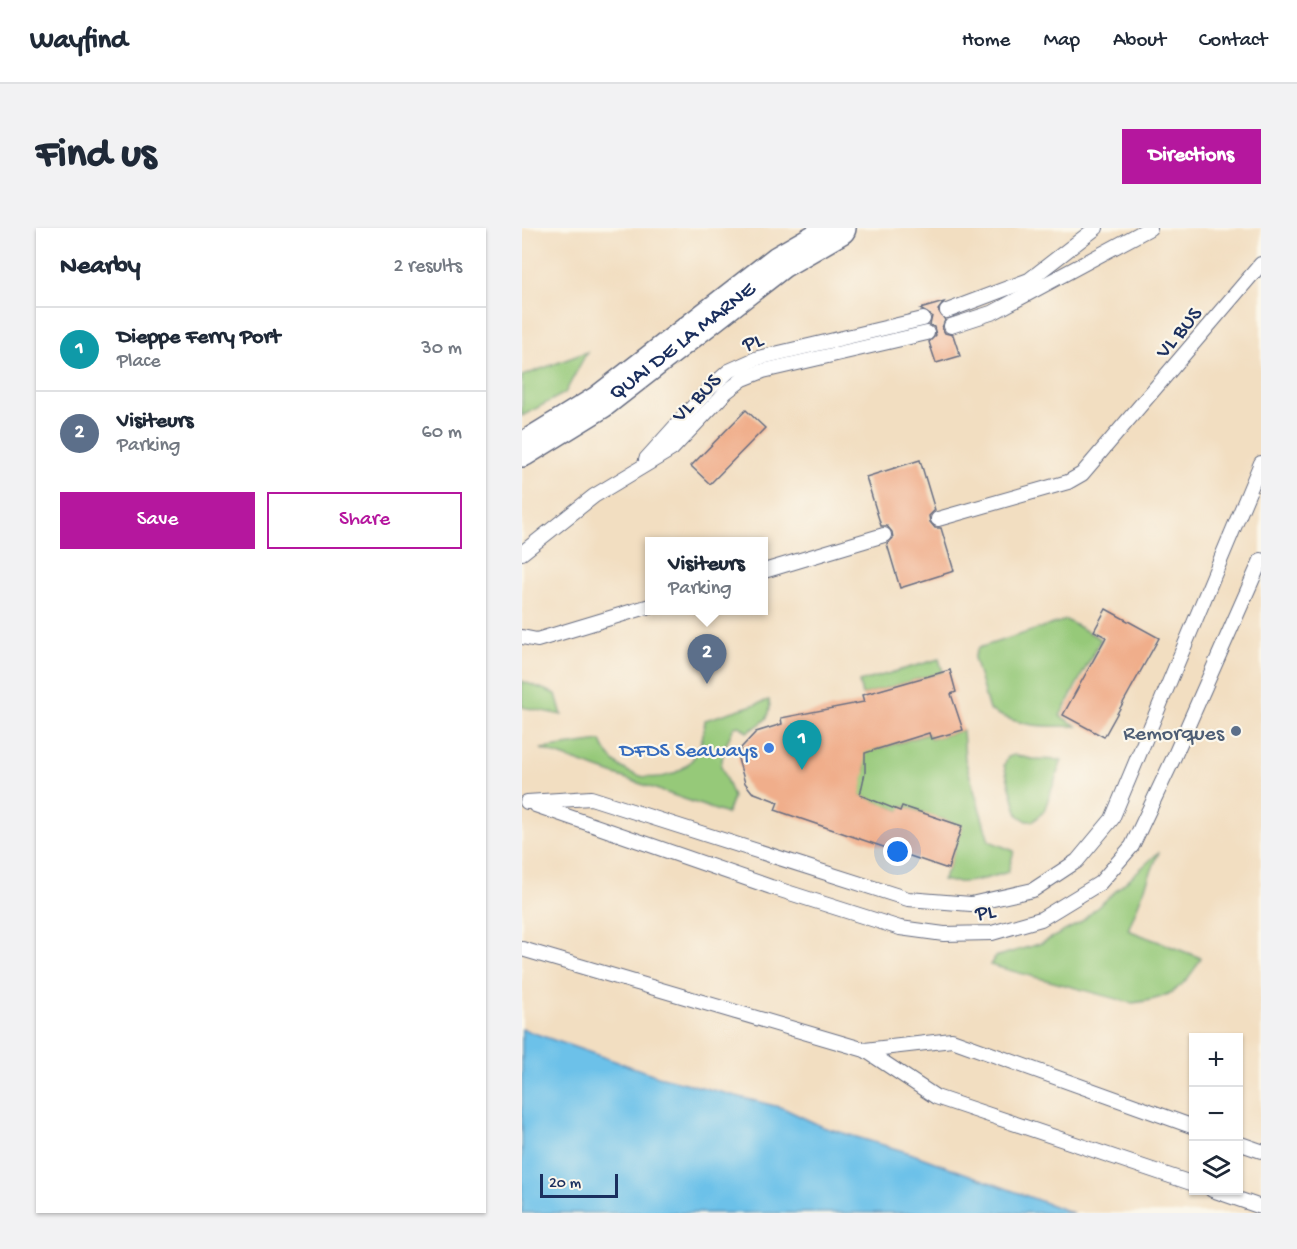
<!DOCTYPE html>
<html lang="en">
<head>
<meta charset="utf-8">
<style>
  :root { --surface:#fff; --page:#f2f2f3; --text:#1f2937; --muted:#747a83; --line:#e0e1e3; --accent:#b5179e }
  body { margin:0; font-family:"Gochi Hand",sans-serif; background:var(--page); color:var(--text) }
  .controls { position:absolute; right:18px; bottom:18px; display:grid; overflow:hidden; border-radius:0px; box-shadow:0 2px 4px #0004 }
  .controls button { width:54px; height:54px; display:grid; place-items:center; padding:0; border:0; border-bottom:2px solid var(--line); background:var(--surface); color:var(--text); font:30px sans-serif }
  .scale { position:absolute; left:18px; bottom:15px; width:78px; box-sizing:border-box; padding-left:6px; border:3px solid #1b2f5e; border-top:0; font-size:16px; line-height:21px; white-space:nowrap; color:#1b2f5e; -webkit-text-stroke:4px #fbf7ec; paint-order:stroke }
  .you { position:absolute; left:376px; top:624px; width:21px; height:21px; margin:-15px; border:4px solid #fff; border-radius:50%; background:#1a73e8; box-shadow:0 0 0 9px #1a73e833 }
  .badge { display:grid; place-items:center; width:39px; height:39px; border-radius:50%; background:var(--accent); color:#fff; font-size:20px; font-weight:700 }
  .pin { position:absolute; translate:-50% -50px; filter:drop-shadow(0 2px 3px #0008) }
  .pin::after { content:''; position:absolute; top:32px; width:21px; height:18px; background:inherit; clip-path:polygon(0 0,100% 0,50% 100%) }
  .popup { position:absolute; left:123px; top:309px; width:123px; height:78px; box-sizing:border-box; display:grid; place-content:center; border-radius:0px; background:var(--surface); filter:drop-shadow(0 2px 4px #0005); font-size:20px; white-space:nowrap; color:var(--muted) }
  .popup b { font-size:22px; color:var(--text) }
  .popup::after { content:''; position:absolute; left:50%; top:100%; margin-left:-12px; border:12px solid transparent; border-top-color:var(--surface) }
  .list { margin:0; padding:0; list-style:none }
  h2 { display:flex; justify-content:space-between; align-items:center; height:78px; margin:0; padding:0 24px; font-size:26px }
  h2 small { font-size:20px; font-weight:400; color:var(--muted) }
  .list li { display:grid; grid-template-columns:39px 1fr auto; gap:18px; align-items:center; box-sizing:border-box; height:84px; padding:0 24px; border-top:2px solid var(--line) }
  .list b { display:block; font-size:22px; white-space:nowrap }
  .list p { margin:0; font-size:20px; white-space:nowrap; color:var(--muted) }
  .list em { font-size:20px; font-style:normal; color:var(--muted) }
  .actions { display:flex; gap:12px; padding:18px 24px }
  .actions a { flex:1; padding:14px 0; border:2px solid var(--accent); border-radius:0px; text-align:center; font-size:21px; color:var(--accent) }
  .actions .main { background:var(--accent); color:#fff }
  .icon { flex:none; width:33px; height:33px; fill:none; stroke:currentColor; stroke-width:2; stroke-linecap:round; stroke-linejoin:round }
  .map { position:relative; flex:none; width:739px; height:985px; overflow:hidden; border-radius:0px }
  header { display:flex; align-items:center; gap:36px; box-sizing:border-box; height:84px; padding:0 30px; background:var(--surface); border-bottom:2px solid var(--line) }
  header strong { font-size:28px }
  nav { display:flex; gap:33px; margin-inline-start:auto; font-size:21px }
  .intro { display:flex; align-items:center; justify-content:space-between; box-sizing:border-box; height:144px; padding:0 36px }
  h1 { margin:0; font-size:42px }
  .button { padding:15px 27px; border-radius:0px; background:var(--accent); color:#fff; font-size:21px; font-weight:700 }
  main { display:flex; gap:36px; padding:0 36px }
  aside { flex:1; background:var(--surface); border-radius:0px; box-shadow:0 2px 4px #0004 }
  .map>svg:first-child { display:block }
  .green { fill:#96c979; stroke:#587c6c; stroke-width:1.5 }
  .water { fill:#6cc1e9; stroke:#4478a4; stroke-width:1.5 }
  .building { fill:#f0ae8b }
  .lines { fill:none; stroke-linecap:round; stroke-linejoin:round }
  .service-casing { stroke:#666c81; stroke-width:16 }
  .tertiary-casing { stroke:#666c81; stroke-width:36 }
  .service { stroke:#fff; stroke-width:14 }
  .tertiary { stroke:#fff; stroke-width:33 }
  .service-dot { fill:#5c6f8a; stroke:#fbf7ec; stroke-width:2 }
  .shop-dot { fill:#3f7fe0; stroke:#fbf7ec; stroke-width:2 }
  .labels { text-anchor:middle; stroke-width:4.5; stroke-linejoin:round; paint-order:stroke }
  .street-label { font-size:22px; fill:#1b2f5e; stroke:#fbf7ec }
  .service-label { font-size:22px; fill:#4e5e75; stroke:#fbf7ec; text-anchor:end }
  .shop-label { font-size:22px; fill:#366cbe; stroke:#fbf7ec; text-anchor:end }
</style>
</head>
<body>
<header>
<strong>Wayfind</strong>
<nav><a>Home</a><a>Map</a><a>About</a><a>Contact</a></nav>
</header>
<div class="intro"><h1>Find us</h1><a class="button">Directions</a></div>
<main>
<aside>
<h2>Nearby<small>2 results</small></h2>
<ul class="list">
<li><span class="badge" style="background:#0f9aa8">1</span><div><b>Dieppe Ferry Port</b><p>Place</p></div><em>30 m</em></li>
<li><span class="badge" style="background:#5c6f8a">2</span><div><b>Visiteurs</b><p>Parking</p></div><em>60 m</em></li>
</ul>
<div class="actions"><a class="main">Save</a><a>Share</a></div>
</aside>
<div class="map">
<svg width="739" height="985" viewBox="0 0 739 985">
  <rect width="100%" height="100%" fill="#fbf7ec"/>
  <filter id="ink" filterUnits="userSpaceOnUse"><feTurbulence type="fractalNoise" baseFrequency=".0167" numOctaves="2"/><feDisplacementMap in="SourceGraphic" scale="12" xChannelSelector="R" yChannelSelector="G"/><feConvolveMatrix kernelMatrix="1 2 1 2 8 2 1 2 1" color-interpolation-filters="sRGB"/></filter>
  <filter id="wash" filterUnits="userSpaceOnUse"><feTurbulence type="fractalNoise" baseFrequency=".008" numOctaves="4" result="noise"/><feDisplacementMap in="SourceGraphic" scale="24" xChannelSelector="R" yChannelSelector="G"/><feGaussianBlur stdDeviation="1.35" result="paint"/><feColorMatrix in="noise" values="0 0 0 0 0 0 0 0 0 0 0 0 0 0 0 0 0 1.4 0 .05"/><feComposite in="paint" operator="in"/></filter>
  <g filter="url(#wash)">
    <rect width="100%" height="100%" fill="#f2dec1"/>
    <g class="green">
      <path d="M 65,124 L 43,165 L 0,188 L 0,148 Z"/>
      <path d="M 544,392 L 579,411 L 538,488 L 555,498 C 519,499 499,499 467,482 L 452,430 L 456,420 Z"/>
      <path d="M 417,431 L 421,444 L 340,467 L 337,454 Z"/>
      <path d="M 0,453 L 34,466 L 40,487 L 0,479 Z"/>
      <path d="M 247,472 C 251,491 240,495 225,504 L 218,498 L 212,499 L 202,521 L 199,538 L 211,569 L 205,586 L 19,521 L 79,513 C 93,552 147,564 173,528 C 180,517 182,505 183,492 Z"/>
      <path d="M 441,502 L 443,531 L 467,613 L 492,623 L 486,644 C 464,651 442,658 420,652 L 426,641 L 440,598 L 381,578 L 378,583 L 337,567 L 343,541 L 341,515 L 353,522 L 406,506 L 409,511 Z"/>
      <path d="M 492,527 L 510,531 L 540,532 L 522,583 L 512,593 L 505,593 L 496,587 L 482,537 L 486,529 Z"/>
      <path d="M 637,624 L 606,702 L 679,730 C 662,762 646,771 610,775 L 468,737 L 473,729 L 520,715 L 558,695 Z"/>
    </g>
    <path class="water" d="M 0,801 L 136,848 L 261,880 L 301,899 L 388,925 L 551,985 L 0,985 Z"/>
    <g id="blocks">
      <g class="building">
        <path d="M 422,74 L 416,82 L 423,92 L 420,100 L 423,105 L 431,107 L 438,128 L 414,135 L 407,114 L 414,107 L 412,99 L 408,97 L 410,88 L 398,81 Z"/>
        <path d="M 224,182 L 243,200 L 188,256 L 169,238 Z"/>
        <path d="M 398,232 L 413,282 L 407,288 L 408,294 L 413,300 L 419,300 L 432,343 L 378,360 L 365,316 L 371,310 L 370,304 L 365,298 L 359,298 L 344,249 Z"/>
        <path d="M 584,381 L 637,410 L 582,509 L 541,487 L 584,409 L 572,403 Z"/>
        <path d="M 428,442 L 434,464 L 429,466 L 441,502 L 409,511 L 407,505 L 343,525 L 343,545 L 338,567 L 378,583 L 380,578 L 440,598 L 426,641 L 253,582 L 256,574 L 230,564 L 223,555 L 216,531 L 219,520 L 234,504 L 260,496 L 259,490 L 342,474 L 340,467 Z"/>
      </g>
    </g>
  </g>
  <g filter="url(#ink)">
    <use href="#blocks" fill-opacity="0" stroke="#666c81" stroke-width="1.5"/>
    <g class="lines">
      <defs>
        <g id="service">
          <path d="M 425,83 L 507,52 L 574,0"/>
          <path d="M 429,98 L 472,84 L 628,0"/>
          <path d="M 124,231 L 187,161 L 207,143 L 236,130 L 401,91"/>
          <path d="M 416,291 L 546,254 L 560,246 L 739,36"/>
          <path d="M 0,325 L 72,268 L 150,221 L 204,164 L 221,151 L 241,143 L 405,105"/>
          <path d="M 242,343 L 362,307"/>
          <path d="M 0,409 L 15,412 L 128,378"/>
          <path d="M 5,574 L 69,570 L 386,671 L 449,676 L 511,662 L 555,633 L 590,591 L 739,235"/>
          <path d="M 13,577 L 249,659 L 378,700 L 422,706 L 470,705 L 519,691 L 578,655 L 610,618 L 652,529 L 739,332"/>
          <path d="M 0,721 L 343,822 L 414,869 L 672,956"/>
          <path d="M 343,822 L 430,812 L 672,899"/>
          <path d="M 716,915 L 739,923"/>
          <path d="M 690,962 L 739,979"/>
        </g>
        <g id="tertiary">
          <path id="s1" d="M 0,222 L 78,174 L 258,34 L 317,0"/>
        </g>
      </defs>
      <use href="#service" class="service-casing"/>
      <use href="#tertiary" class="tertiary-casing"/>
      <use href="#service" class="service"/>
      <use href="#tertiary" class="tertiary"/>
    </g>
  </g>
  <circle class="service-dot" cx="714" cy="503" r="6"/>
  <circle class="shop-dot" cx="247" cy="520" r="6"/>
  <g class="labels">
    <g class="street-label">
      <text transform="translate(655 103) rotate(-50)" y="8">VL BUS</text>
      <text dy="8" stroke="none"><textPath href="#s1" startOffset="194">QUAI DE LA MARNE</textPath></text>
      <text transform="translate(230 112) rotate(-19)" y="8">PL</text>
      <text transform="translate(173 168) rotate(-45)" y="8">VL BUS</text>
      <text transform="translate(463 682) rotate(-7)" y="8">PL</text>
    </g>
    <g class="service-label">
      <text x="702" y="511">Remorques</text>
    </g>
    <g class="shop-label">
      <text x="235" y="528">DFDS Seaways</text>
    </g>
  </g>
</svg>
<div class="controls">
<button>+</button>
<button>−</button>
<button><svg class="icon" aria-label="layers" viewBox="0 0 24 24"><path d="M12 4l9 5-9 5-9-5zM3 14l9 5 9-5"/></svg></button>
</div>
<div class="scale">20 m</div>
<div class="you"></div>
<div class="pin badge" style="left:280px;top:542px;background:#0f9aa8">1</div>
<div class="pin badge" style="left:185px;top:456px;background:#5c6f8a">2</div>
<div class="popup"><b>Visiteurs</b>Parking</div>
</div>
</main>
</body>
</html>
